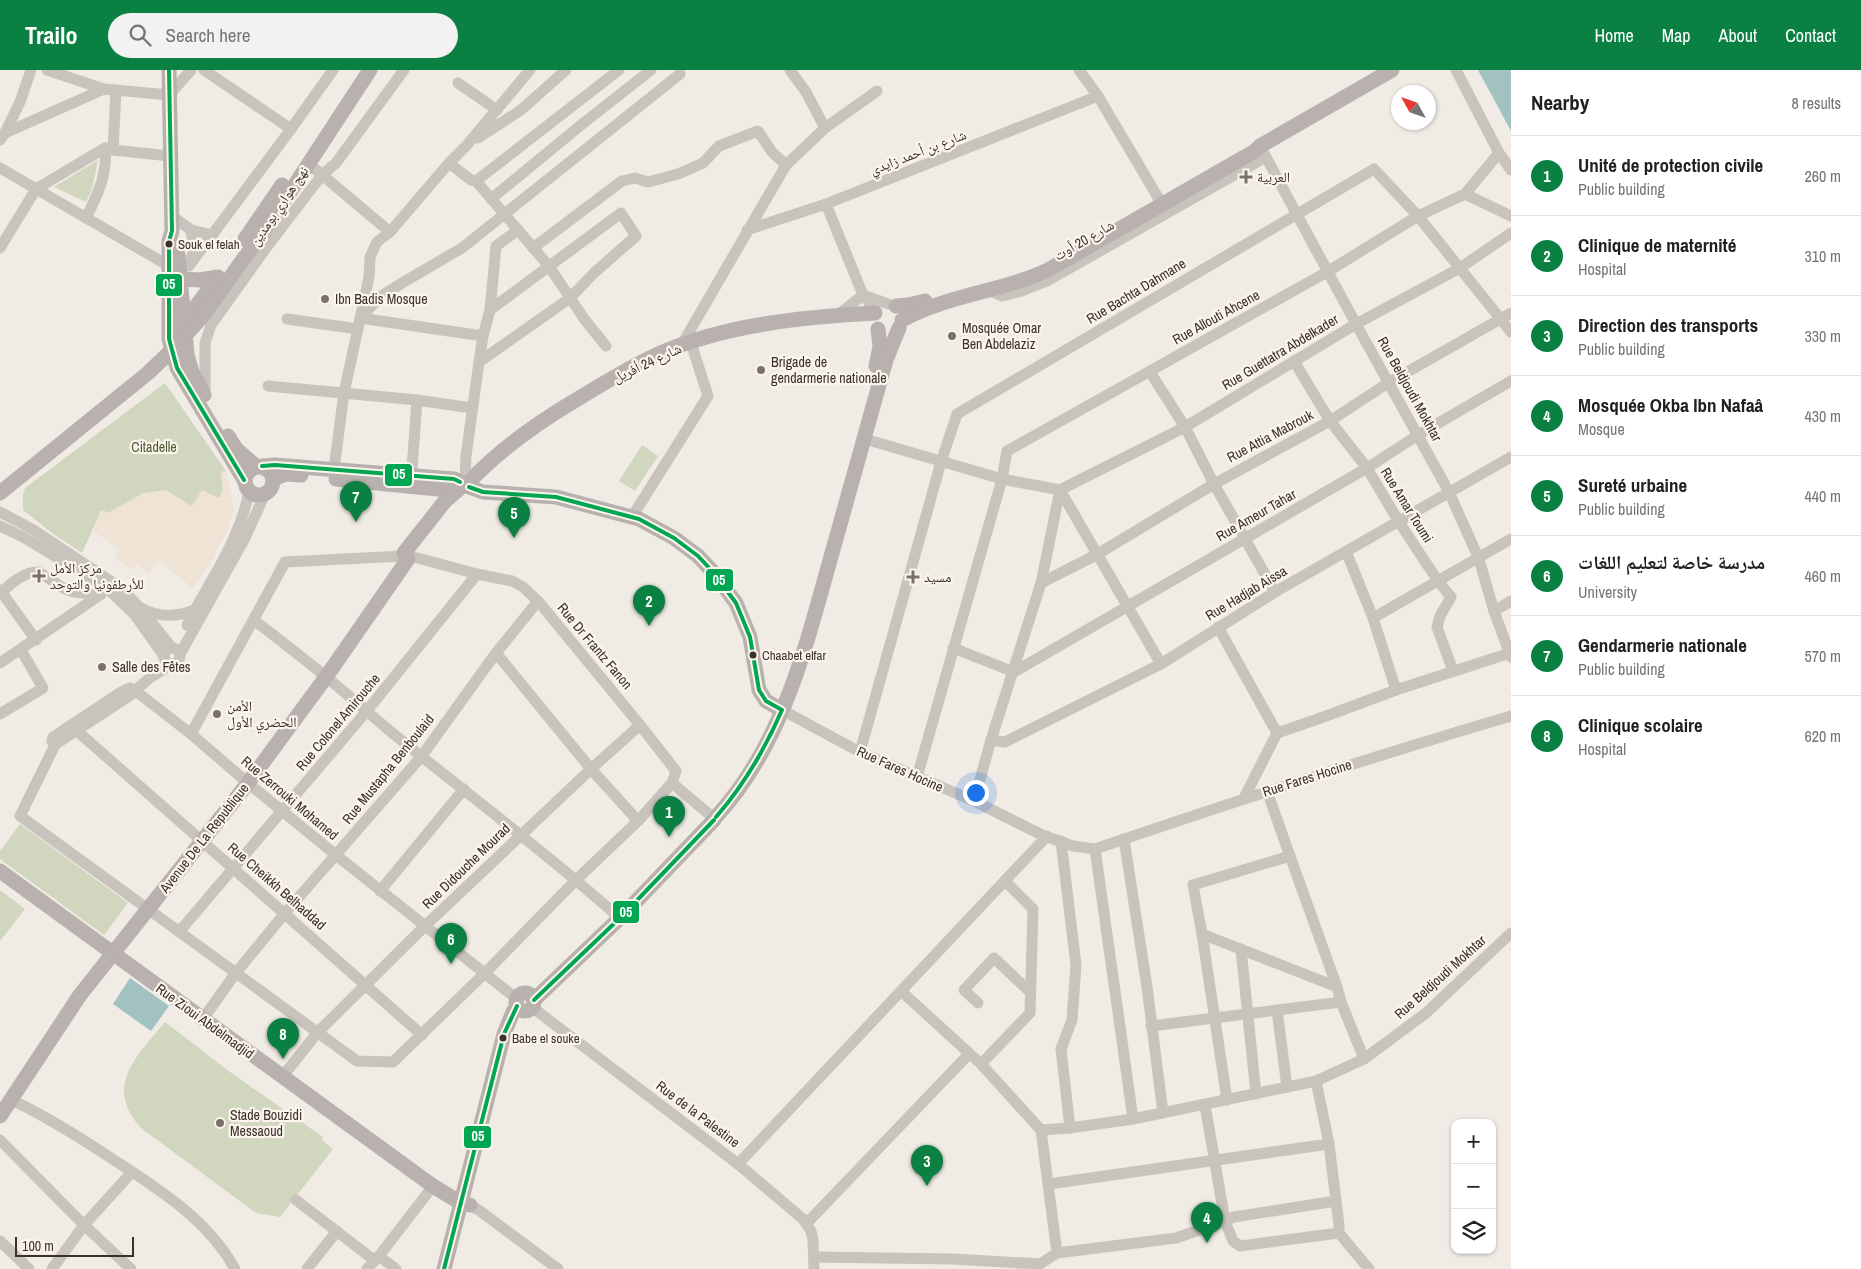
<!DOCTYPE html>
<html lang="en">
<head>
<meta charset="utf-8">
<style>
  :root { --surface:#fff; --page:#f2f2f2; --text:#202124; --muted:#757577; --line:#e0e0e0; --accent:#0b8043 }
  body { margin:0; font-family:"Archivo Narrow","Noto Naskh Arabic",sans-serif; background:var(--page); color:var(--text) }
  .controls { position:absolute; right:15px; bottom:15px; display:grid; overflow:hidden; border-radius:10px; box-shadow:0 1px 4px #0004 }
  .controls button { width:45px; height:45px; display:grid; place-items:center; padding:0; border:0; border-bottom:1px solid var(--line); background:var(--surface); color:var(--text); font:25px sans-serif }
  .compass { position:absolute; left:1391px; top:15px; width:45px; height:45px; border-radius:50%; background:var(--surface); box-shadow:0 1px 4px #0004; rotate:310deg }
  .scale { position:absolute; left:15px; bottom:12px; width:119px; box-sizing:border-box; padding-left:5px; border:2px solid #3b302b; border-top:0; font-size:14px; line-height:18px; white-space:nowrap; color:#3b302b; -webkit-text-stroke:4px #fbf5ee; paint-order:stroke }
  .you { position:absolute; left:975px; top:722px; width:18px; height:18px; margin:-12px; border:4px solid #fff; border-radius:50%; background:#1a73e8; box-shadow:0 0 0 8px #1a73e833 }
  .badge { display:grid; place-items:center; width:32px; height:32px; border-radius:50%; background:var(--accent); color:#fff; font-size:16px; font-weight:700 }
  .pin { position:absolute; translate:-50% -41px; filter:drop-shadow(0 1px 2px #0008) }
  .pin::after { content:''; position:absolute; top:26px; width:18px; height:15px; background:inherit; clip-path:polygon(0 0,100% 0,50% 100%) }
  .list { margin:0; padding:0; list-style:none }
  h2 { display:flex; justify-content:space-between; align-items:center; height:65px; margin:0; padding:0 20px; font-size:21px }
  h2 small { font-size:16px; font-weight:400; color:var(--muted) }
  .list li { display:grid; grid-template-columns:32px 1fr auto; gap:15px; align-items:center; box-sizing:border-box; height:80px; padding:0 20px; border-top:1px solid var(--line) }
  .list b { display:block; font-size:19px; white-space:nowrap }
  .list p { margin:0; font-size:16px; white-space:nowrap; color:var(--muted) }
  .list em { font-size:16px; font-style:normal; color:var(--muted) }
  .icon { flex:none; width:28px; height:28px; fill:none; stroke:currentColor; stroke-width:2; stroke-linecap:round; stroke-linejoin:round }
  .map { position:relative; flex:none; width:1511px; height:1199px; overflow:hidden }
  header { display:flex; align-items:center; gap:30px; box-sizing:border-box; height:70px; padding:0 25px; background:var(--accent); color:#fff }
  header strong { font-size:24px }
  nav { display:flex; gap:28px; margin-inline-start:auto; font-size:18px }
  .search { width:350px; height:45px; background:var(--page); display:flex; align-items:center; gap:12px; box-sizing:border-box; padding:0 18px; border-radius:28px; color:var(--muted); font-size:19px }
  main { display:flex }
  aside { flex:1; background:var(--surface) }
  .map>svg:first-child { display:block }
  .green { fill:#d1d6bf }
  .plaza { fill:#eee3d5 }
  .water { fill:#a1c2c1 }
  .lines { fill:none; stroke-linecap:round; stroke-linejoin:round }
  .minor { stroke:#c9c3be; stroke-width:11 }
  .major { stroke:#b8b1ad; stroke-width:15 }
  .bus-1-casing { stroke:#fbf5ee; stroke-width:8 }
  .bus-1 { stroke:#00a651; stroke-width:4 }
  .poi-dot { fill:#7a716c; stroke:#fbf5ee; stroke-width:2 }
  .bus-dot { fill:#3b302b; stroke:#fbf5ee; stroke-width:2 }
  .labels { text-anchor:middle; stroke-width:4.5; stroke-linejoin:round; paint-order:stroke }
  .bus-label { font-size:13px; fill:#3b302b; stroke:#fbf5ee; text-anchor:start }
  .street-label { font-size:14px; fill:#3b302b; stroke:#fbf5ee }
  .poi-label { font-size:14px; fill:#3b302b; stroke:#fbf5ee; text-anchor:start }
  .park-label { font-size:14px; fill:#4a5a2e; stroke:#fbf5ee }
  .line-badge { stroke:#fbf5ee; stroke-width:2 }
  .badge-label { font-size:14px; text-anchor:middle; font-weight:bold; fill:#fff }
</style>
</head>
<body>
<header>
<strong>Trailo</strong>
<div class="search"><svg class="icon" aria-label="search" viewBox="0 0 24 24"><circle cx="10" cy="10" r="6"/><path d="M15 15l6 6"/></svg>Search here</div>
<nav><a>Home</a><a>Map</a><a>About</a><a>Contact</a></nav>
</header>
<main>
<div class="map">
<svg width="1511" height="1199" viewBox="0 0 1511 1199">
  <rect width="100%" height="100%" fill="#f0ebe5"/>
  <g class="green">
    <path d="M 98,90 L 92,119 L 86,132 L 54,117 Z"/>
    <path d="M 165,313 L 226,401 L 221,401 L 223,420 L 219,428 L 192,436 L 144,423 L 108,443 L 101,441 L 82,483 L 52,463 L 23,440 L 23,425 L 25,418 Z"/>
    <path d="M 642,375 L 658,386 L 635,421 L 619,411 Z"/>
    <path d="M 20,754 L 128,833 L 104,865 L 0,789 L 0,781 Z"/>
    <path d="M 0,820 L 25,839 L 0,871 Z"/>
    <path d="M 165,952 L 230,1002 L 323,1067 L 322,1070 L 333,1079 L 280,1147 L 256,1143 L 141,1058 C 103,1016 137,986 165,952 Z"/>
  </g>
  <path class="plaza" d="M 221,401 L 226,401 L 234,438 L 227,462 L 216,480 L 215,486 L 193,518 L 159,491 L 148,503 L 137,494 L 131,500 L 114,487 L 119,479 L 93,461 L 101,440 L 108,443 L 144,423 L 166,420 L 192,436 L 202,420 L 219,428 L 223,420 Z"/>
  <g class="water">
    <path d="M 1478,0 L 1511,0 L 1511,61 Z"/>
    <path d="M 130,908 L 169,936 L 151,961 L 113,934 Z"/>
  </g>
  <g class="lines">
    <g class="minor">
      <path d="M 47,0 L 104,19 L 169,25 L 191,0"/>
      <path d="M 790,0 L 806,22 L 825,58"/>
      <path d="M 1079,0 L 1098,26 L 1166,141"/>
      <path d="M 1456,0 L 1499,83 L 1511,100"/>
      <path d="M 458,13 L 497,40"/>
      <path d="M 291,59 L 333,0"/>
      <path d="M 5,63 L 20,32 L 31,0"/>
      <path d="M 478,68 L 521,40 L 566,0"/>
      <path d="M 0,70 L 5,63 L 104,19"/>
      <path d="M 1260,76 L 1356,254 L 1449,422 L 1479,489 L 1494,541 L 1511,587"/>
      <path d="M 113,80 L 170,86"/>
      <path d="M 308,93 L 390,162"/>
      <path d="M 449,93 L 471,110 L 476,111 L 518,160"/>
      <path d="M 0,98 L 169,196"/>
      <path d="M 476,111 L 619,0"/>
      <path d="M 1465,124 L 1511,146"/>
      <path d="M 491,129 L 581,55 L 651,0"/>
      <path d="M 826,134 L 863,225 L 876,241"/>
      <path d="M 172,146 L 191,160 L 213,165"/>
      <path d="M 86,148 C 97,126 108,104 105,78"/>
      <path d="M 747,160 L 826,134 L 1098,26"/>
      <path d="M 0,178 L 36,119 L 105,78 L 113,80 L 116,20"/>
      <path d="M 533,178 L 622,111 L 635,108 L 648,112 L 678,104 L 703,93 L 719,76 L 758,61 L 772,82 L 786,95"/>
      <path d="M 191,190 L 194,179 L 191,160"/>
      <path d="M 189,196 L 291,59 L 204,0"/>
      <path d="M 988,220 L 1002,226 L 1022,221 L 1047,211 L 1266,87"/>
      <path d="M 863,225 L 888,234"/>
      <path d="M 839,244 L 863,225"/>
      <path d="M 360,248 L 380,227 L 402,213 L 462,178 L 680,4"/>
      <path d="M 360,248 L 483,266"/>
      <path d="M 287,249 L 358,259"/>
      <path d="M 681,276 L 786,95 L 825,58 L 877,21"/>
      <path d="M 1294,291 L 1330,351 L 1367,398 L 1399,452 L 1438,511 L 1451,527 L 1440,546 L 1437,557 L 1453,601"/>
      <path d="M 479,292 L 570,228 L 594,203 L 636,166 L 621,143 L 490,240"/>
      <path d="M 1150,302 L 1185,357 L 1214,414 L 1275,522"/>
      <path d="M 268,316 L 417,330 L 472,338"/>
      <path d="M 205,325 L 205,273 L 211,255 L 266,178 L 322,105 L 336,93 L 404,0"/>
      <path d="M 865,369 L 1002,409 L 1060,420"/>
      <path d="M 334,399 L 344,323 L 369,207 L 370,187 L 377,172 L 390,162 L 449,93 L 466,76 L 530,0"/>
      <path d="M 465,411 L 466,386 L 479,292 L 483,266 L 490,240 L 496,176 L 518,160 L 548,195 L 585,250 L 606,276"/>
      <path d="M 411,413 L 417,330"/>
      <path d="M 1060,420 L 1185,357 L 1356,254 L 1460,198 L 1511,163"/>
      <path d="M 1060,420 L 1161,594"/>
      <path d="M 0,442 L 32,459 L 121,518 L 140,538 L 172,578"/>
      <path d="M 632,447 L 708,326 L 691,273"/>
      <path d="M 0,456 L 25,468 L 108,519 L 135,545 L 164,586"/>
      <path d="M 1346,481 L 1373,548 L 1396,620"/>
      <path d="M 410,486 L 477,504 L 512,511 L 523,517 L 538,531 L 640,655 L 676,701 L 672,713 L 710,745"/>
      <path d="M 1041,513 L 1096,485 L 1214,414 L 1330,351 L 1388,313 L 1511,243"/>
      <path d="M 0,520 L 36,570"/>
      <path d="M 0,524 C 10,514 24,501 39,502 L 63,518 L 74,522 L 100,525"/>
      <path d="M 141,538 C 159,548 177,547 195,540"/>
      <path d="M 1494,541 L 1511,531"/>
      <path d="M 1373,548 L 1511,469"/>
      <path d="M 254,550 C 277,568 302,587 325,606 C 357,632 388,661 421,686 C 486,738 552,788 615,844"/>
      <path d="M 187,555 C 210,510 239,472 249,422"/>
      <path d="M 1218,557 L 1277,663 L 1244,728"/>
      <path d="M 953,578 L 1014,602 L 1367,398 L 1418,365 L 1511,311"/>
      <circle cx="172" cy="586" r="8"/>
      <path d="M 496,583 L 591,699 L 638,751"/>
      <path d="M 180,584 L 245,468 L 265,424"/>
      <path d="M 0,593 L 100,525 L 112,513"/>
      <path d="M 130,618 L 121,622 L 53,667 L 52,671 L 54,673 L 59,672 L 134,623"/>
      <path d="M 138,618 L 151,607 L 173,594"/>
      <path d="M 137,622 L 191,664 L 248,713 L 336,785 L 517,929"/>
      <path d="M 782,640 L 860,682 L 974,731 L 1042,765 L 1073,776 L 1095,779 C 1233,732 1371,687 1511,646"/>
      <path d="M 0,644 L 43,618 L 21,580"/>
      <path d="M 76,660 L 422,965"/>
      <path d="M 1277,663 L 1318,649 L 1396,620 L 1510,583"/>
      <path d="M 191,664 L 285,492 L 403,486"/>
      <path d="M 991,670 L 1005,672 L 1161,594 L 1275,522 L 1511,387"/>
      <path d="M 56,673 L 20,746 L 357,991 L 393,992 L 484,904 L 576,810 L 638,751 L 672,713"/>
      <path d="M 860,682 L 941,392 L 957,344 L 1374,99 L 1418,146 L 1511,262"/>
      <path d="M 917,707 L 1002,409 L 1007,381 L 1327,202 L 1418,146 L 1465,124 L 1499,83"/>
      <path d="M 974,731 L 991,670 L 1041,513 L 1060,420"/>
      <path d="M 1124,769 L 1147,917 L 1163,1043"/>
      <path d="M 1061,771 L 1076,895 L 1072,950 L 1061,979 L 1070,1058"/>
      <path d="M 1095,779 L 1133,1049"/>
      <path d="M 1290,786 L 1337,917"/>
      <path d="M 380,821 L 464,719"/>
      <path d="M 179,862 L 366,642 L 477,504"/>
      <path d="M 1202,864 L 1227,1030"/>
      <path d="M 1241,879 L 1256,1024"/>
      <path d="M 901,921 L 981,994 L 1041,1060 L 1070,1058 L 1133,1049 L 1316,1011 L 1364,989 L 1341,932 L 1337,917 L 1202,864 L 1193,815 L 1290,786 L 1267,721"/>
      <path d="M 978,933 L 964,920 L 994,888 L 1030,922"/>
      <path d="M 533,938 L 738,1094 L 803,1149 L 811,1161 L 813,1170 L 814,1199"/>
      <path d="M 1277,940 L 1287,1017"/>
      <path d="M 203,949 L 235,904 L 285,843 L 421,687 L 496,583 L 538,531"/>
      <path d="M 1151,956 L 1341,932"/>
      <path d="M 1364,989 L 1426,943 L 1511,863"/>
      <path d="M 981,994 L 1030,943 L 1033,839 L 1005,811"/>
      <path d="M 283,1006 L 317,963 L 426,855 L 591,699 L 640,655"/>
      <path d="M 1316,1011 L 1329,1074 L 1336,1131 L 1234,1147 L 1225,1151 L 1233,1171 L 1240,1176 L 1339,1163 L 1339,1155 L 1336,1131"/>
      <path d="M 12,1030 C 47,1047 81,1068 114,1090 C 159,1119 209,1151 235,1199"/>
      <path d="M 0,1070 L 84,1155 L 131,1199"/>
      <path d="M 738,1094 L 1047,766"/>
      <path d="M 1049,1114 L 1329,1074"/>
      <path d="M 296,1130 L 374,1190"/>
      <path d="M 470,1135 L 480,1141 L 558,1199"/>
      <path d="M 807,1153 L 969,984"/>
      <path d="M 1339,1163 L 1369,1199"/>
      <path d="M 0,1171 L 29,1199"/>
      <path d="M 1057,1183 L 1176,1168 L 1225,1151 L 1205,1035"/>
      <path d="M 379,1186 L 396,1199"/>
      <path d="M 814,1187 L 953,1189 L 1040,1194 L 1057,1183 L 1041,1060"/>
      <path d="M 52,1199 L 84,1155 L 132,1102"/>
      <path d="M 307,1199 L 337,1161"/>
      <path d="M 367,1199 L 379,1186 L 433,1116"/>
    </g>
    <g class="major">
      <path d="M 169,0 L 172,161 L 169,171 L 169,269 L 177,298 L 244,410"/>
      <path d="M 245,169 L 282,115"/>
      <path d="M 178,185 L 187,285 L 192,302 L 204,325"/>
      <path d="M 180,209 L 200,210 L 218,207"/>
      <path d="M 896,236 L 908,235 L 925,231"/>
      <path d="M 902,250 C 947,225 1001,222 1048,200 L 1255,81 L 1260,76 L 1392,0"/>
      <path d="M 177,261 L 216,210"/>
      <path d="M 876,296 L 880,276 L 878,259"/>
      <path d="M 228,366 L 236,379 L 256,396"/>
      <path d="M 262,396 L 275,395 L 454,409 L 460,412"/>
      <circle cx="259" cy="411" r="14"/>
      <path d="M 273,409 L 286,404 L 301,405"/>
      <path d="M 336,409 L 448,420 L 458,417"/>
      <path d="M 468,413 C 499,380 537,353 576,330 C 602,314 628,298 656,285 C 723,255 801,247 875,243"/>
      <path d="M 469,417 L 483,422 L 556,427 L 639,449 L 674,468 L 698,486 L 713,502 L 736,533 L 750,567 L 759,620 L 766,631 L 782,640"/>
      <path d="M 0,423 L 148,303 L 171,281 L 202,247 L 277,142 L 370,0"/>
      <path d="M 404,483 L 445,431 L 459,419"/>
      <path d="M 716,747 C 785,672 807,571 834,476 C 851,414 869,352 886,290 L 899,258"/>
      <path d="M 0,801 L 433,1116 L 461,1133 L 470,1135"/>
      <circle cx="525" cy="932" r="9"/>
      <path d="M 534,930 L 622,846 L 714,750"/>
      <path d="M 0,1046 L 80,925 L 248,713 L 326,607 L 408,489"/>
      <path d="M 444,1199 L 504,964 L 513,942 L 517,936"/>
    </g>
    <defs>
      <g id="bus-1">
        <path d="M 169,0 L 172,161 L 169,171 L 169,269 L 177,298 L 244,410"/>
        <path d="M 262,396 L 275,395 L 454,409 L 460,412"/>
        <path d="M 469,417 L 483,422 L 556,427 L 639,449 L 674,468 L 698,486 L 713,502 L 736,533 L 750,567 L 759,620 L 766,631 L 782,640 C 765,679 744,715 716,747"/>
        <path d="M 534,930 L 622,846 L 714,750"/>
        <path d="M 444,1199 L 504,964 L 517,936"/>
      </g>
    </defs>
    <use href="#bus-1" class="bus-1-casing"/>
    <use href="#bus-1" class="bus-1"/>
  </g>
  <g class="poi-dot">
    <path d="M1243.5 99.5h5v5h5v5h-5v5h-5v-5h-5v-5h5z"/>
    <circle cx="325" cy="229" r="5"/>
    <circle cx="952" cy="266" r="5"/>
    <circle cx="761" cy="300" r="5"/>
    <path d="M36.5 498.5h5v5h5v5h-5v5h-5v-5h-5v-5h5z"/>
    <path d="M910.5 499.5h5v5h5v5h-5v5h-5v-5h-5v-5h5z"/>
    <circle cx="102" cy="597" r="5"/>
    <circle cx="217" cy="644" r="5"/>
    <circle cx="220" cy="1053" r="5"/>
  </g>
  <g class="bus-dot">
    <circle cx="169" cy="174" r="4.5"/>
    <circle cx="753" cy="585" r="4.5"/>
    <circle cx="503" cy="968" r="4.5"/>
  </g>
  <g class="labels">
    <g class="bus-label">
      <text x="178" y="179">Souk el felah</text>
      <text x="762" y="590">Chaabet elfar</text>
      <text x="512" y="973">Babe el souke</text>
    </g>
    <g class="street-label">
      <text transform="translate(918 82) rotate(-21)" y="5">شارع بن أحمد زايدي</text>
      <text transform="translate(279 136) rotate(-56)" y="5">نهج هواري بومدين</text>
      <text transform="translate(1084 170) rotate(-30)" y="5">شارع 20 أوت</text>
      <text transform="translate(1136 221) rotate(-31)" y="5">Rue Bachta Dahmane</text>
      <text transform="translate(1216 247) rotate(-29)" y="5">Rue Allouti Ahcene</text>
      <text transform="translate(1280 282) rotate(-31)" y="5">Rue Guettatra Abdelkader</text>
      <text transform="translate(647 293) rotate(-25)" y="5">شارع 24 أفريل</text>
      <text transform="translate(1410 319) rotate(61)" y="5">Rue Beldjoudi Mokhtar</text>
      <text transform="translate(1270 366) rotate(-28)" y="5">Rue Attia Mabrouk</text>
      <text transform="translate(1407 435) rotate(58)" y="5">Rue Amar Toumi</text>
      <text transform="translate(1256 445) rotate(-30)" y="5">Rue Ameur Tahar</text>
      <text transform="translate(1246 523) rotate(-31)" y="5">Rue Hadjab Aissa</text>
      <text transform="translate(595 576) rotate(50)" y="5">Rue Dr Frantz Fanon</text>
      <text transform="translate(338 652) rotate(-50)" y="5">Rue Colonel Amirouche</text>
      <text transform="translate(388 699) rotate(-51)" y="5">Rue Mustapha Benboulaid</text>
      <text transform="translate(900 699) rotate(24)" y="5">Rue Fares Hocine</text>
      <text transform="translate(1307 708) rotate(-18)" y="5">Rue Fares Hocine</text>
      <text transform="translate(290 728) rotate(40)" y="5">Rue Zerrouki Mohamed</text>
      <text transform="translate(204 768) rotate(-52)" y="5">Avenue De La Republique</text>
      <text transform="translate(466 796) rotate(-44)" y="5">Rue Didouche Mourad</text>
      <text transform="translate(277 816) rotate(41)" y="5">Rue Cheikkh Belhaddad</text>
      <text transform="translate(1440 907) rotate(-42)" y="5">Rue Beldjoudi Mokhtar</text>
      <text transform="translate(205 951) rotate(36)" y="5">Rue Zioui Abdelmadjid</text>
      <text transform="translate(698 1044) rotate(37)" y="5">Rue de la Palestine</text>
    </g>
    <g class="poi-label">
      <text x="1257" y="112">العربية</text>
      <text x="335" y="234">Ibn Badis Mosque</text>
      <text x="962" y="263">Mosquée Omar<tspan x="962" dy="16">Ben Abdelaziz</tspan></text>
      <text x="771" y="297">Brigade de<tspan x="771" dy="16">gendarmerie nationale</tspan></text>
      <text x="50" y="503">مركز الأمل<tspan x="50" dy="16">للأرطفونيا والتوحد</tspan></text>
      <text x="924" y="512">مسيد</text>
      <text x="112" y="602">Salle des Fêtes</text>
      <text x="227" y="641">الأمن<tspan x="227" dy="16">الحضري الأول</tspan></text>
      <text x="230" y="1050">Stade Bouzidi<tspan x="230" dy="16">Messaoud</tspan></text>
    </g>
    <g class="park-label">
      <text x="154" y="382">Citadelle</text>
    </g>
  </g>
  <g class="line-badge">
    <rect x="155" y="203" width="28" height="24" rx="5" fill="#00a651"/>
    <rect x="384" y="393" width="29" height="24" rx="5" fill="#00a651"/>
    <rect x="705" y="498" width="29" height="24" rx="5" fill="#00a651"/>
    <rect x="612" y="830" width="28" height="24" rx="5" fill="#00a651"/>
    <rect x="463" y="1055" width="29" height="24" rx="5" fill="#00a651"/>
  </g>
  <g class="badge-label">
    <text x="169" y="219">05</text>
    <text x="399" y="409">05</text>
    <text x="719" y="515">05</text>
    <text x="626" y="847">05</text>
    <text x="478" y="1071">05</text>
  </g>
</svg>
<div class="controls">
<button>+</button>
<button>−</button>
<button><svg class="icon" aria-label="layers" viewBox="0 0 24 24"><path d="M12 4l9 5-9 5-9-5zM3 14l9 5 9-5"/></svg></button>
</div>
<svg class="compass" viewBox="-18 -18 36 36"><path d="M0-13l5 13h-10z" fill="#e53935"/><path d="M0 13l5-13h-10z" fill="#757577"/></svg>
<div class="scale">100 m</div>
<div class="you"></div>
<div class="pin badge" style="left:669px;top:767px">1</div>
<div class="pin badge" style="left:649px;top:556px">2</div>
<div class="pin badge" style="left:927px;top:1116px">3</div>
<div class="pin badge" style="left:1207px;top:1173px">4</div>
<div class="pin badge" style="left:514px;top:468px">5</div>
<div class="pin badge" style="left:451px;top:894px">6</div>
<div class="pin badge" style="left:356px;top:452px">7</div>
<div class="pin badge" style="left:283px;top:989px">8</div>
</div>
<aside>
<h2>Nearby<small>8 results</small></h2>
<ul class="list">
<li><span class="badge">1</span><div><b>Unité de protection civile</b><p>Public building</p></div><em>260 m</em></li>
<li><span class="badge">2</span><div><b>Clinique de maternité</b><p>Hospital</p></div><em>310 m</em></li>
<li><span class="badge">3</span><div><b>Direction des transports</b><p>Public building</p></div><em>330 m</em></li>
<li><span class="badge">4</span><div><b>Mosquée Okba Ibn Nafaâ</b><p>Mosque</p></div><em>430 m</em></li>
<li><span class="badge">5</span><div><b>Sureté urbaine</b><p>Public building</p></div><em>440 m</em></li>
<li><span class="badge">6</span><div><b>مدرسة خاصة لتعليم اللغات</b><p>University</p></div><em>460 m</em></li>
<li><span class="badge">7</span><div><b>Gendarmerie nationale</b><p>Public building</p></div><em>570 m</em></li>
<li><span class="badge">8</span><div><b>Clinique scolaire</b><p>Hospital</p></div><em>620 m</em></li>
</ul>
</aside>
</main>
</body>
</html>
